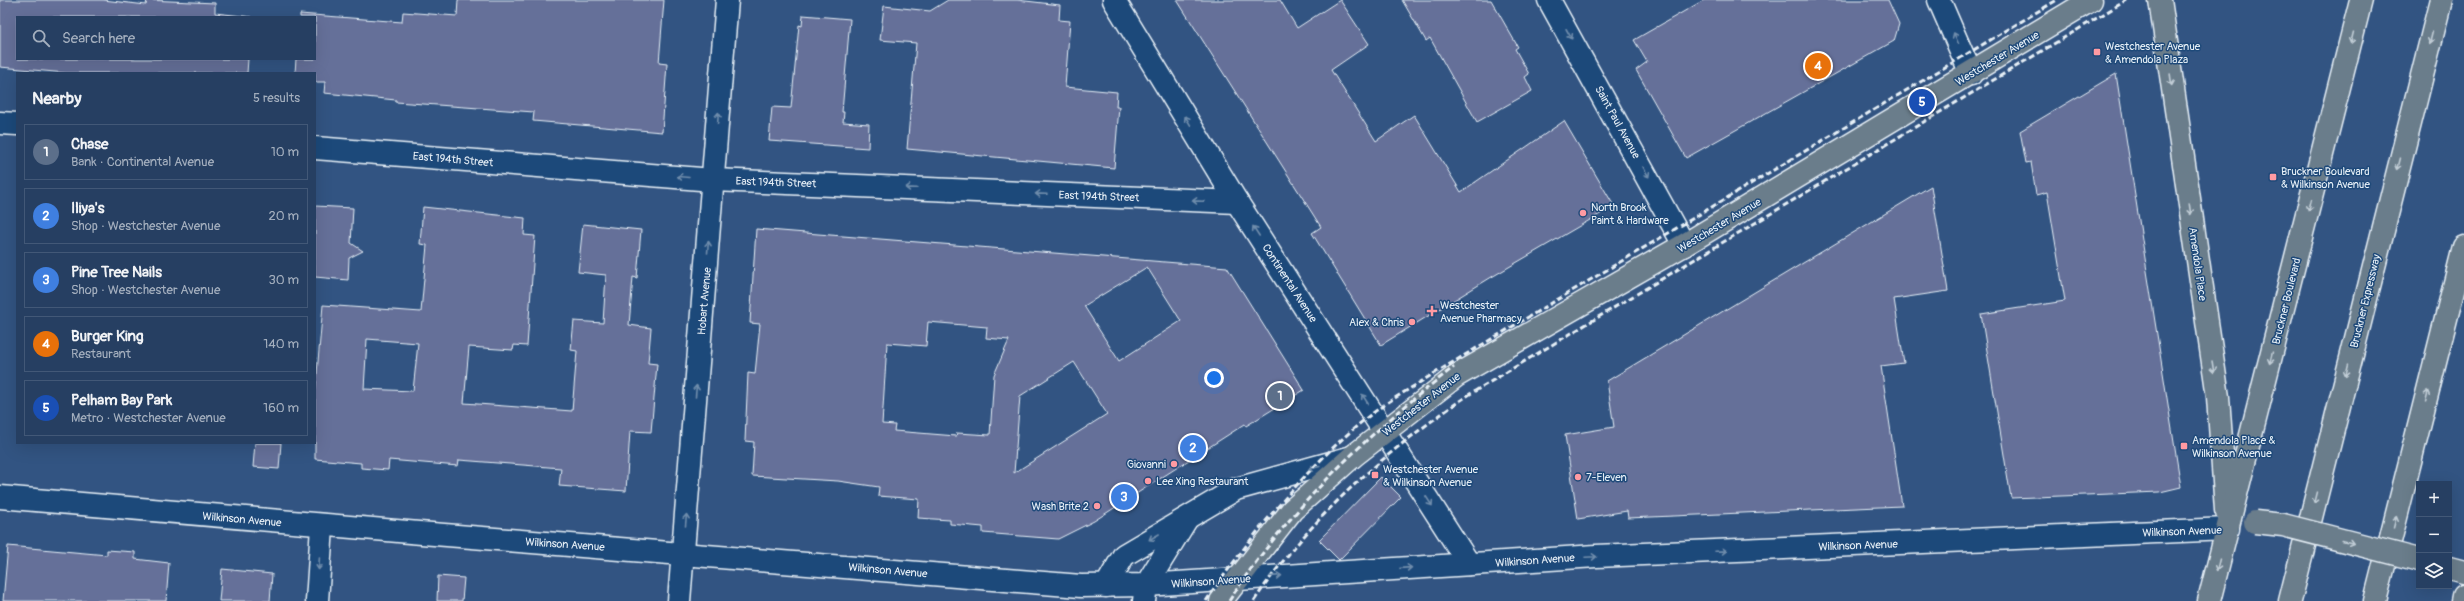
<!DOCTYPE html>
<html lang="en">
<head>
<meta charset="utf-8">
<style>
  :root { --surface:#263f62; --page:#324a6b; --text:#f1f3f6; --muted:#a4afbe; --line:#425877; --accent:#eead8d }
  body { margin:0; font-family:Pangolin,sans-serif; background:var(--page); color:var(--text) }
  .controls { position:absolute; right:12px; bottom:12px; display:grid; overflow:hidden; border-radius:0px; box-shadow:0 4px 16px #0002 }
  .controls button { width:36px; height:36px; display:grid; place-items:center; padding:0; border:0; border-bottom:1px solid var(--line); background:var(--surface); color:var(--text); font:20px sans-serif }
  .you { position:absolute; left:1214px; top:378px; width:14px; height:14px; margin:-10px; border:3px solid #fff; border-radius:50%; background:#1a73e8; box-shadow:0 0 0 6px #1a73e833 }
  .badge { display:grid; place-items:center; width:26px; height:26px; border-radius:50%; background:var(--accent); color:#fff; font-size:13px; font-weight:700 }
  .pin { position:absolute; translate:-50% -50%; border:2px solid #fff; box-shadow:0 1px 4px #0006 }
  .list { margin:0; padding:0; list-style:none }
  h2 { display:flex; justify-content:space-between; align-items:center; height:52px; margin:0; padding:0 16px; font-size:17px }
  h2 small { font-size:13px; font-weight:400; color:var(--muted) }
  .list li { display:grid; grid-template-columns:26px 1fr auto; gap:12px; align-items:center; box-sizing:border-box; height:56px; margin:0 8px 8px; padding:0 8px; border:1px solid var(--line); border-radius:0px }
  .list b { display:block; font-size:15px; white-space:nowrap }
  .list p { margin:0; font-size:13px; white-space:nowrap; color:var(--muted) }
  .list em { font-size:13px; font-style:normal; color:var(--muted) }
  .icon { flex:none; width:22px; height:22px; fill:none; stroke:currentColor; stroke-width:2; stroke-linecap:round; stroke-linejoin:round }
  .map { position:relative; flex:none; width:2464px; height:601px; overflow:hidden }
  .search { position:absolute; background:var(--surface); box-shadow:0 4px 16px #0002; left:16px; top:16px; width:300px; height:44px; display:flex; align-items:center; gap:10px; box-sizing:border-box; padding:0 14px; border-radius:0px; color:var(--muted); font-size:15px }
  .panel { position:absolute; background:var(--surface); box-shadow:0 4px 16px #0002; left:16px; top:72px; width:300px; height:372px; border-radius:0px }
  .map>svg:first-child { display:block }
  .building { fill:#657099; stroke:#e8f1f8; fill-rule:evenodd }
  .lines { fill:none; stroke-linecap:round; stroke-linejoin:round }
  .minor-casing { stroke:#e8f1f8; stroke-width:25 }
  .major-casing { stroke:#e8f1f8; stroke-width:25 }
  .highway-casing { stroke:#e8f1f8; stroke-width:25 }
  .minor { stroke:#1f4a7a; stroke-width:22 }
  .major { stroke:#6b7d8b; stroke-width:22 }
  .highway { stroke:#6b7d8b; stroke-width:22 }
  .rail { stroke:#e8f1f8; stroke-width:3; stroke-dasharray:6 3; stroke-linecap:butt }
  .major-bridge-casing { stroke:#e8f1f8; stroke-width:25; stroke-linecap:butt }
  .major-bridge { stroke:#6b7d8b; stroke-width:22 }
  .oneway { stroke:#6f8dac }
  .oneway2 { stroke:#c2ced7 }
  .poi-dot { fill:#ff9aa2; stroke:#1f4a7a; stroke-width:1.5 }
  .labels { text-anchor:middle; stroke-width:3; stroke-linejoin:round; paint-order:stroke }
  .poi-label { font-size:11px; fill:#e8f1f8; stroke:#1f4a7a; text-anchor:start }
  .street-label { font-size:11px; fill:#e8f1f8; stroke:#1f4a7a }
</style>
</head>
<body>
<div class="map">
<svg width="2464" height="601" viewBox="0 0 2464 601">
  <rect width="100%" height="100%" fill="#325482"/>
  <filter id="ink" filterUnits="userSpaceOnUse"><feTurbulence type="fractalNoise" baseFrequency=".025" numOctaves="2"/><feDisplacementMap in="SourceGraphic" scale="8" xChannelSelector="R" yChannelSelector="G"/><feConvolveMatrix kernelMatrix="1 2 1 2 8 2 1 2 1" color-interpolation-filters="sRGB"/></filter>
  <g filter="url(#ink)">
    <g class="building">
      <path d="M 0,0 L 103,0 L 146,5 L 147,0 L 215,3 L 215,13 L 252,17 L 17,17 L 17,59 L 248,59 L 247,73 L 66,73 L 0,67 Z"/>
      <path d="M 458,0 L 664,0 L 659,63 L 667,64 L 662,132 L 533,121 L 534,112 L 396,102 L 396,100 L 324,93 L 325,82 L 315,82 L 315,73 L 295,73 L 296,59 L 315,59 L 315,17 L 300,17 L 300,14 L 402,22 L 403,12 L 457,16 Z"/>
      <path d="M 948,0 L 1017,0 L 1060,5 L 1059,20 L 1070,21 L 1065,87 L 1117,92 L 1116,107 L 1119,107 L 1114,168 L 907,149 L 916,43 L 880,40 L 884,6 L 930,11 Z"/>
      <path d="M 1177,0 L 1280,0 L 1297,28 L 1340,0 L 1369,44 L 1331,70 L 1376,141 L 1414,115 L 1461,192 L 1564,121 L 1614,206 L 1490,278 L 1381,345 L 1312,233 L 1321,227 Z"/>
      <path d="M 1402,0 L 1491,0 L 1518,47 L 1515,49 L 1529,74 L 1525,77 L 1532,91 L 1477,122 L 1430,38 L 1426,41 Z"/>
      <path d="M 1704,0 L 1888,0 L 1899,24 L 1894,41 L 1686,158 L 1636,70 L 1647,62 L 1634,40 Z"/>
      <path d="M 803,15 L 850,19 L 842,112 L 844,112 L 843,122 L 869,124 L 868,148 L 769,141 L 772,107 L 791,108 L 799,25 L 802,26 Z"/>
      <path d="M 2116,74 L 2181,487 L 2160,492 L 2011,498 L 1981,314 L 2065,301 L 2047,192 L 2036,195 L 2031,162 L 2026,163 L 2020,131 Z"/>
      <path d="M 1931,186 L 1948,291 L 1894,299 L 1904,363 L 1881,366 L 1902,506 L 1628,518 L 1627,511 L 1578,519 L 1565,435 L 1614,427 L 1607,381 Z"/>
      <path d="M 315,206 L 353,208 L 351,243 L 363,251 L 349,258 L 348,280 L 315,277 Z"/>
      <path d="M 423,207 L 525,218 L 524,235 L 535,236 L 527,346 L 514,345 L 513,350 L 469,347 L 464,403 L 572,411 L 577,351 L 571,350 L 574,321 L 603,323 L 606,275 L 578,272 L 583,224 L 641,230 L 637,278 L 633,277 L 629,325 L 651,328 L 648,363 L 657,364 L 651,432 L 630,431 L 626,491 L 559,486 L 561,468 L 459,460 L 458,466 L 389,460 L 388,470 L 361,468 L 361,463 L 315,459 L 315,396 L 323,305 L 421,312 L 427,245 L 420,244 ZM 367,339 L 418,343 L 413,391 L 364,389 Z"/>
      <path d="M 756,229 L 1227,267 L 1304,390 L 1246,426 L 1245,424 L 1094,521 L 1058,539 L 983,533 L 983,527 L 950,524 L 950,520 L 918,518 L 919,499 L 878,496 L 879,487 L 838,481 L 752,476 L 754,442 L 745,441 L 748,373 L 755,374 L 760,324 L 750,323 ZM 1147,267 L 1181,321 L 1119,361 L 1084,306 ZM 928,322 L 987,327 L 986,338 L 1009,340 L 994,375 L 990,435 L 957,433 L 956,436 L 894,431 L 895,425 L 882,424 L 887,343 L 926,346 ZM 1074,362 L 1107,414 L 1014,473 L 1020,396 Z"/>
      <path d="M 255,443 L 281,443 L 279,469 L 253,467 Z"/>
      <path d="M 1381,477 L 1401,497 L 1339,560 L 1319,540 Z"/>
      <path d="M 8,546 L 107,555 L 107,550 L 135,552 L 135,559 L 169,563 L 166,601 L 3,601 Z"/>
      <path d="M 222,569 L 272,574 L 270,601 L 219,601 Z"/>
      <path d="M 438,576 L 464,578 L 462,601 L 437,601 Z"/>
    </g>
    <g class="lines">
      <defs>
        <g id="minor">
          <path d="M 1114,0 L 1237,202 L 1469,564"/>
          <path d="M 1549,0 L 1684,245"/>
          <path d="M 1939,0 L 1971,74"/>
          <path d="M 0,123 L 17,124"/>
          <path d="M 315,148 L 713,180 L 1237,202"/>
          <path d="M 0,497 C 360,530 721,556 1081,586 L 1146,585 L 1596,556 L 2228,529"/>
          <path d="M 1106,586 L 1124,555 L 1236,489 L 1352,457"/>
          <path d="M 317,601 L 322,527"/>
          <path d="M 679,601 L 727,0"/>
          <path d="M 1144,601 L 1146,585 L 1186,520"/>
        </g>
        <g id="major">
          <path d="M 2160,0 L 2218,397 L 2226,510"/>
          <path d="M 2449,568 L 2464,572"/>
          <path d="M 1221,601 L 1292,510 L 1352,457 L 1456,376 L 1684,245 L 2091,0"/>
          <path d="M 2209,601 L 2361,0"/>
          <path d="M 2463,601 L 2464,596"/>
        </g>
        <g id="highway">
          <path d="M 2290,601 L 2441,0"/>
          <path d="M 2375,601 L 2464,247"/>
        </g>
      </defs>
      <use href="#minor" class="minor-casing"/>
      <use href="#major" class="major-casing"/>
      <use href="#highway" class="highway-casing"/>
      <use href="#minor" class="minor"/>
      <use href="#major" class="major"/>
      <use href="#highway" class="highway"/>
      <g class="rail">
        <path d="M 1206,601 C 1250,537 1308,465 1369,416 C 1388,401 1410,389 1430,376 L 2057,0"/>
        <path d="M 1229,601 C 1286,512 1370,431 1454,367"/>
        <path d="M 1254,601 C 1310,517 1387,450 1470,394 L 2127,0"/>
      </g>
      <defs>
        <path id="major-bridge" d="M 2255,522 L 2283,525 L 2419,560"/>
      </defs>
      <use href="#major-bridge" class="major-bridge-casing"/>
      <use href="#major-bridge" class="major-bridge"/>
    </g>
    <defs><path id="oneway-shaft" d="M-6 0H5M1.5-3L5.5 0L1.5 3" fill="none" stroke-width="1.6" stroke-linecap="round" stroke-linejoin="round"/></defs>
    <g class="oneway">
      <use href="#oneway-shaft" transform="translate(1569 34) rotate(61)"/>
      <use href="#oneway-shaft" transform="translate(1956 38) rotate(-114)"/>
      <use href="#oneway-shaft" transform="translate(718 118) rotate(-86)"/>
      <use href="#oneway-shaft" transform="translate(1188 121) rotate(-121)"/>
      <use href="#oneway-shaft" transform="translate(1646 172) rotate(61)"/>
      <use href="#oneway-shaft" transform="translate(683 177) rotate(-175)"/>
      <use href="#oneway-shaft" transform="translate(911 188) rotate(-178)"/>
      <use href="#oneway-shaft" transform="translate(1041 194) rotate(-178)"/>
      <use href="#oneway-shaft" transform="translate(1198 201) rotate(-178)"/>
      <use href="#oneway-shaft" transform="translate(1256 231) rotate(-123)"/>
      <use href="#oneway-shaft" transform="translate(708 247) rotate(-85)"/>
      <use href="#oneway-shaft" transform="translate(696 391) rotate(-85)"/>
      <use href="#oneway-shaft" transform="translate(1365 399) rotate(-123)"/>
      <use href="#oneway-shaft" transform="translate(1314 468) rotate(165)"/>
      <use href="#oneway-shaft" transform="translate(1429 501) rotate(57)"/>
      <use href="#oneway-shaft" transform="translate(686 520) rotate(-85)"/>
      <use href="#oneway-shaft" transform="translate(1154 537) rotate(150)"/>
      <use href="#oneway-shaft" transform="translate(1721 551) rotate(-2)"/>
      <use href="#oneway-shaft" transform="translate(1591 557) rotate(-3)"/>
      <use href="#oneway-shaft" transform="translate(319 564) rotate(94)"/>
      <use href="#oneway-shaft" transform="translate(1406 568) rotate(-4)"/>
      <use href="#oneway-shaft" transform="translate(1276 576) rotate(-4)"/>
    </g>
    <g class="oneway2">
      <use href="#oneway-shaft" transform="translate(2352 38) rotate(104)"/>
      <use href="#oneway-shaft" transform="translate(2431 38) rotate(104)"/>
      <use href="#oneway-shaft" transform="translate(2171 80) rotate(82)"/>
      <use href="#oneway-shaft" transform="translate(2399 164) rotate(104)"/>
      <use href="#oneway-shaft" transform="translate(2310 205) rotate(104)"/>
      <use href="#oneway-shaft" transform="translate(2190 209) rotate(82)"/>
      <use href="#oneway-shaft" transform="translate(2271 358) rotate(104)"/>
      <use href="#oneway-shaft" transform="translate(2213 367) rotate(81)"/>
      <use href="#oneway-shaft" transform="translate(2347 371) rotate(104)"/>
      <use href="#oneway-shaft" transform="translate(2427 396) rotate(-76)"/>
      <use href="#oneway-shaft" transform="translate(2316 498) rotate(104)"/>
      <use href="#oneway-shaft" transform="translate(2395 522) rotate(-76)"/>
      <use href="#oneway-shaft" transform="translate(2348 542) rotate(15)"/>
      <use href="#oneway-shaft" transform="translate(2218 565) rotate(104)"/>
    </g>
  </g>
  <g class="poi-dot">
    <rect x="2093" y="48" width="8" height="8" rx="2"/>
    <rect x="2269" y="173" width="8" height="8" rx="2"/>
    <circle cx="1583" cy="213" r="4"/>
    <path d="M1430 305h4v4h4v4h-4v4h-4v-4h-4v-4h4z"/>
    <circle cx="1412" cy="322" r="4"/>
    <rect x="2180" y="442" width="8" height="8" rx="2"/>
    <circle cx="1174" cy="464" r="4"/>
    <rect x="1371" y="471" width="8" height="8" rx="2"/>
    <circle cx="1578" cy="477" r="4"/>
    <circle cx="1148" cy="481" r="4"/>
    <circle cx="1097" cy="506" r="4"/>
  </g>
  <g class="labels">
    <g class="poi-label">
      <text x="2105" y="50">Westchester Avenue<tspan x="2105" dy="13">&amp; Amendola Plaza</tspan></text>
      <text x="2281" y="175">Bruckner Boulevard<tspan x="2281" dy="13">&amp; Wilkinson Avenue</tspan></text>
      <text x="1591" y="211">North Brook<tspan x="1591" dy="13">Paint &amp; Hardware</tspan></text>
      <text x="1440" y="309">Westchester<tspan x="1440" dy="13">Avenue Pharmacy</tspan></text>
      <text x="1404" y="326" text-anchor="end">Alex &amp; Chris</text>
      <text x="2192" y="444">Amendola Place &amp;<tspan x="2192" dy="13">Wilkinson Avenue</tspan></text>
      <text x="1166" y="468" text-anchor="end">Giovanni</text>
      <text x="1383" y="473">Westchester Avenue<tspan x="1383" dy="13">&amp; Wilkinson Avenue</tspan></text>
      <text x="1586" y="481">7-Eleven</text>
      <text x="1156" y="485">Lee Xing Restaurant</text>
      <text x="1089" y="510" text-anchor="end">Wash Brite 2</text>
    </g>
    <g class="street-label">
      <text transform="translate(1997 58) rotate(-31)" y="4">Westchester Avenue</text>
      <text transform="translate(1618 122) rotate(61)" y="4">Saint Paul Avenue</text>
      <text transform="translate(453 159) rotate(5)" y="4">East 194th Street</text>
      <text transform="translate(776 182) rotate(2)" y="4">East 194th Street</text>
      <text transform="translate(1099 196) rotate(2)" y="4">East 194th Street</text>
      <text transform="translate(1719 225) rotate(-31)" y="4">Westchester Avenue</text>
      <text transform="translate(2198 264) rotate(82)" y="4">Amendola Place</text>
      <text transform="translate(1290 283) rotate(57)" y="4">Continental Avenue</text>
      <text transform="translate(704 301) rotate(-85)" y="4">Hobart Avenue</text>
      <text transform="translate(2286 301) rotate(-76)" y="4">Bruckner Boulevard</text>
      <text transform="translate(2365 301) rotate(-76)" y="4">Bruckner Expressway</text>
      <text transform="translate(1421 404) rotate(-38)" y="4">Westchester Avenue</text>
      <text transform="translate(242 519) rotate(5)" y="4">Wilkinson Avenue</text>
      <text transform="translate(2182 531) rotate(-2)" y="4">Wilkinson Avenue</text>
      <text transform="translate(565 544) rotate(4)" y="4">Wilkinson Avenue</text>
      <text transform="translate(1858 545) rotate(-2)" y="4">Wilkinson Avenue</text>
      <text transform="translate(1535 560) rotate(-4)" y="4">Wilkinson Avenue</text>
      <text transform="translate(888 570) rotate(5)" y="4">Wilkinson Avenue</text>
      <text transform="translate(1211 581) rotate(-4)" y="4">Wilkinson Avenue</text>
    </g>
  </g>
</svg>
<div class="controls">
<button>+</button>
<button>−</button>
<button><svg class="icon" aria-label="layers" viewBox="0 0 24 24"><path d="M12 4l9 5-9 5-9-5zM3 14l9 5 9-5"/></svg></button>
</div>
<div class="you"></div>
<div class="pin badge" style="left:1280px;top:396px;background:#5c6f8a">1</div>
<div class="pin badge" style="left:1193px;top:448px;background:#3f7fe0">2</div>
<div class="pin badge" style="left:1124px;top:497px;background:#3f7fe0">3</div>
<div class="pin badge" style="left:1818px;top:66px;background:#e8710a">4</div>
<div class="pin badge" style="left:1922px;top:102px;background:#1a4fb4">5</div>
<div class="search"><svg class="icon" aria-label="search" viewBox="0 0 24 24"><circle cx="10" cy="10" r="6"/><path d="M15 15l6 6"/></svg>Search here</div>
<section class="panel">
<h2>Nearby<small>5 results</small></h2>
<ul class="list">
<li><span class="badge" style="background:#5c6f8a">1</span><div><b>Chase</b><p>Bank · Continental Avenue</p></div><em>10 m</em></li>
<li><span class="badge" style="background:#3f7fe0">2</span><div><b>Iliya's</b><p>Shop · Westchester Avenue</p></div><em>20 m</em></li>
<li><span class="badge" style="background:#3f7fe0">3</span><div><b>Pine Tree Nails</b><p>Shop · Westchester Avenue</p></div><em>30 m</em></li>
<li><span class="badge" style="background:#e8710a">4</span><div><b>Burger King</b><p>Restaurant</p></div><em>140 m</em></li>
<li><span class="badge" style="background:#1a4fb4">5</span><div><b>Pelham Bay Park</b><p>Metro · Westchester Avenue</p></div><em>160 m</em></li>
</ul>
</section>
</div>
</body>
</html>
